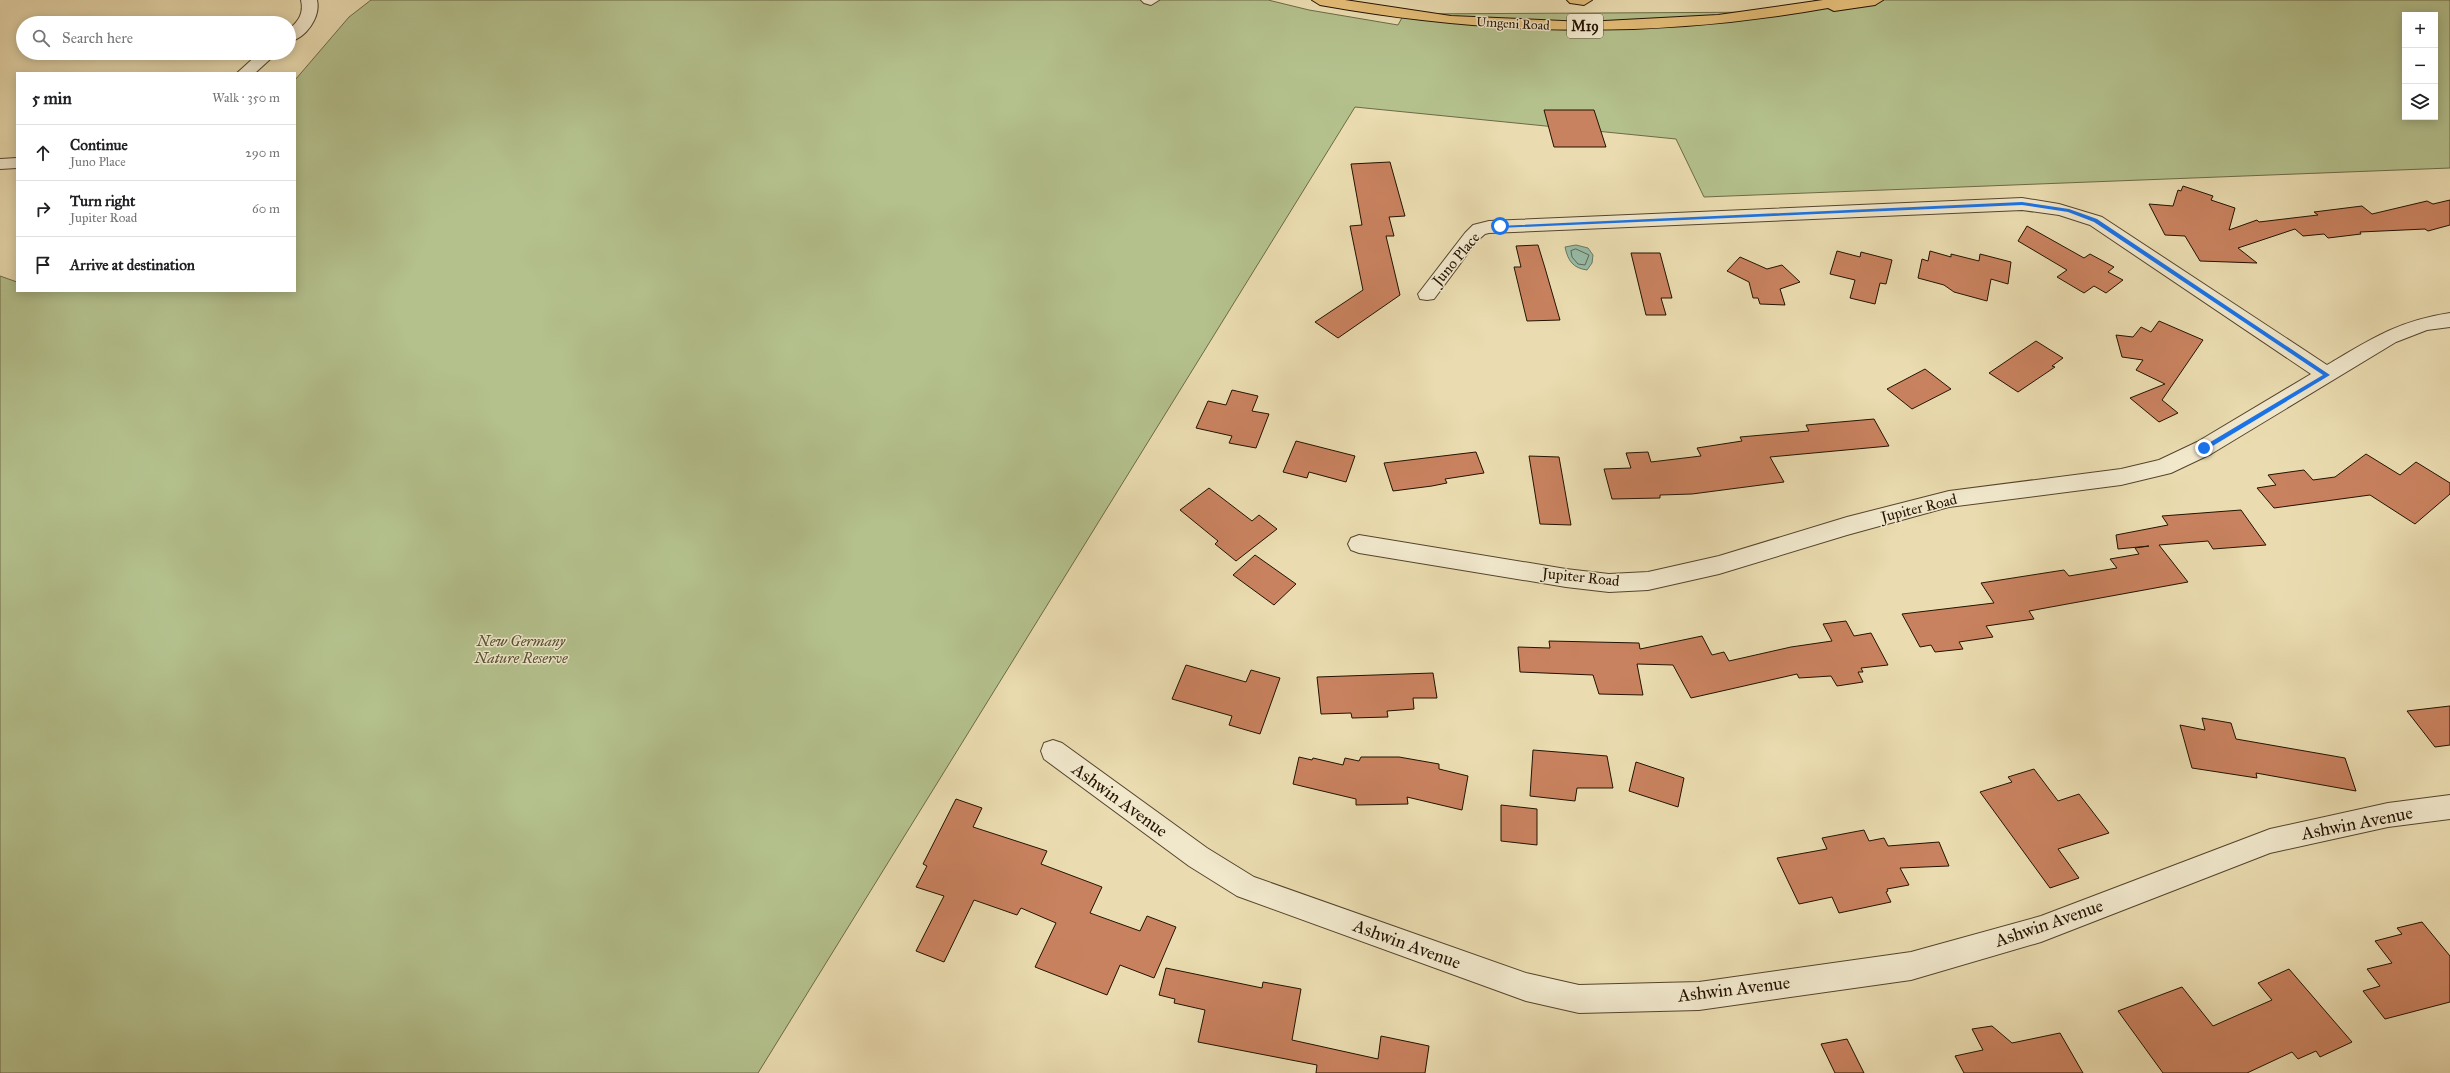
<!DOCTYPE html>
<html lang="en">
<head>
<meta charset="utf-8">
<style>
  :root { --surface:#fff; --page:#f2f2f2; --text:#202124; --muted:#757577; --line:#e0e0e0 }
  body { margin:0; font-family:"IM FELL Great Primer",serif; background:var(--page); color:var(--text) }
  .controls { position:absolute; right:12px; top:12px; display:grid; overflow:hidden; border-radius:0px; box-shadow:0 2px 10px #0003 }
  .controls button { width:36px; height:36px; display:grid; place-items:center; padding:0; border:0; border-bottom:1px solid var(--line); background:var(--surface); color:var(--text); font:20px sans-serif }
  .stop { position:absolute; width:12px; height:12px; margin:-9px; border:3px solid #1a73e8; border-radius:50%; background:#fff }
  .stop.end { background:#1a73e8; border-color:#fff; box-shadow:0 1px 4px #0008 }
  .list { margin:0; padding:0; list-style:none }
  h2 { display:flex; justify-content:space-between; align-items:center; height:52px; margin:0; padding:0 16px; font-size:17px }
  h2 small { font-size:13px; font-weight:400; color:var(--muted) }
  .list li { display:grid; grid-template-columns:26px 1fr auto; gap:12px; align-items:center; box-sizing:border-box; height:56px; padding:0 16px; border-top:1px solid var(--line) }
  .list b { display:block; font-size:15px; white-space:nowrap }
  .list p { margin:0; font-size:13px; white-space:nowrap; color:var(--muted) }
  .list em { font-size:13px; font-style:normal; color:var(--muted) }
  .icon { flex:none; width:22px; height:22px; fill:none; stroke:currentColor; stroke-width:2; stroke-linecap:round; stroke-linejoin:round }
  .map { position:relative; flex:none; width:2450px; height:1073px; overflow:hidden }
  .search { position:absolute; background:var(--surface); box-shadow:0 2px 10px #0003; left:16px; top:16px; width:280px; height:44px; display:flex; align-items:center; gap:10px; box-sizing:border-box; padding:0 14px; border-radius:22px; color:var(--muted); font-size:15px }
  .panel { position:absolute; background:var(--surface); box-shadow:0 2px 10px #0003; left:16px; top:72px; width:280px; height:220px; border-radius:0px }
  .map>svg:first-child { display:block }
  .green { fill:#b4c18d; stroke:#6c6a46; fill-rule:evenodd }
  .water { fill:#98bca8; stroke:#697865 }
  .lines { fill:none; stroke-linecap:round; stroke-linejoin:round }
  .shore { stroke:#5e6754; stroke-width:1 }
  .building { fill:#c9825f; stroke:#231200 }
  .minor-casing { stroke:#55442c; stroke-width:2 }
  .tertiary-casing { stroke:#55442c; stroke-width:2 }
  .motorway-casing { stroke:#231200; stroke-width:2 }
  .minor { fill:#f1e8cc; fill-rule:evenodd }
  .tertiary { fill:#f1e8cc; fill-rule:evenodd }
  .motorway { fill:#e5be78; fill-rule:evenodd }
  .route { fill:#1a73e8 }
  .labels { text-anchor:middle; stroke-width:3; stroke-linejoin:round; paint-order:stroke }
  .far-street-label { font-size:13px; fill:#231200; stroke:#f1e8cc }
  .shield { fill:#f1e8cc; stroke:#61523d; stroke-width:1 }
  .shield-label { font-size:14px; font-weight:bold; fill:#231200 }
  .street-label { font-size:15px; fill:#231200; stroke:#f1e8cc }
  .park-label { font-size:15px; font-style:italic; fill:#564f31; stroke:#f1e8cc }
  .near-street-label { font-size:18px; fill:#231200; stroke:#f1e8cc }
</style>
</head>
<body>
<div class="map">
<svg width="2450" height="1073" viewBox="0 0 2450 1073">
  <rect width="100%" height="100%" fill="#eadcb0"/>
  <filter id="stains"><feTurbulence type="fractalNoise" baseFrequency=".005" numOctaves="4"/><feColorMatrix values="0 0 0 0 .2 0 0 0 0 .09 0 0 0 0 .02 0 0 0 .5 -.17"/></filter>
  <radialGradient id="worn" r=".72"><stop offset=".6" stop-color="#630" stop-opacity="0"/><stop offset="1" stop-color="#630" stop-opacity=".3"/></radialGradient>
  <path class="green" d="M 371,0 L 1268,0 L 1309,10 L 1398,25 L 1404,14 L 1790,12 L 1816,0 L 2450,0 L 2450,168 L 1704,197 L 1676,139 L 1355,107 L 758,1073 L 0,1073 L 0,276 L 17,282 L 17,291 L 295,291 L 295,80 L 349,17 ZM 2405,15 L 2435,15 L 2435,117 L 2405,117 Z"/>
  <path class="water" d="M 1576,245 L 1588,248 L 1593,255 L 1592,263 L 1587,270 C 1573,268 1568,261 1565,247 Z"/>
  <g class="lines">
    <path class="shore" d="M 1576,249 L 1589,255 L 1585,265 L 1578,264 L 1572,257 L 1571,251 Z"/>
  </g>
  <g class="building">
    <path d="M 1544,110 L 1594,110 L 1606,147 L 1554,147 Z"/>
    <path d="M 1390,162 L 1405,216 L 1389,217 L 1394,236 L 1386,236 L 1400,295 L 1338,338 L 1315,322 L 1363,290 L 1350,226 L 1362,225 L 1351,164 Z"/>
    <path d="M 2183,186 L 2213,196 L 2211,200 L 2235,208 L 2229,230 L 2257,220 L 2259,222 L 2318,215 L 2314,212 L 2362,206 L 2372,214 L 2427,201 L 2433,204 L 2450,200 L 2450,225 L 2428,231 L 2425,229 L 2360,232 L 2361,234 L 2328,238 L 2324,234 L 2303,236 L 2295,229 L 2238,248 L 2257,263 L 2200,261 L 2185,236 L 2165,235 L 2149,204 L 2173,206 L 2178,190 L 2181,191 Z"/>
    <path d="M 2027,226 L 2084,258 L 2090,254 L 2114,267 L 2108,272 L 2123,280 L 2106,293 L 2094,286 L 2084,293 L 2057,277 L 2067,270 L 2018,241 Z"/>
    <path d="M 1538,245 L 1545,268 L 1560,320 L 1527,321 L 1514,267 L 1521,267 L 1516,246 Z"/>
    <path d="M 1837,251 L 1860,257 L 1861,252 L 1892,260 L 1886,284 L 1880,283 L 1875,304 L 1850,298 L 1855,280 L 1830,274 Z"/>
    <path d="M 1930,251 L 1951,257 L 1951,254 L 1979,261 L 1980,254 L 2011,262 L 2008,284 L 1991,279 L 1987,301 L 1954,292 L 1944,285 L 1918,278 L 1922,259 L 1928,261 Z"/>
    <path d="M 1631,253 L 1660,253 L 1672,298 L 1661,298 L 1666,315 L 1646,315 Z"/>
    <path d="M 1740,257 L 1767,269 L 1782,265 L 1800,282 L 1780,289 L 1785,305 L 1760,304 L 1758,298 L 1753,298 L 1749,282 L 1727,271 Z"/>
    <path d="M 2159,321 L 2203,340 L 2162,400 L 2178,413 L 2159,422 L 2130,398 L 2165,384 L 2136,370 L 2143,360 L 2122,357 L 2116,335 L 2133,337 L 2141,327 L 2151,332 Z"/>
    <path d="M 2036,341 L 2063,358 L 2052,366 L 2055,367 L 2018,392 L 1989,373 Z"/>
    <path d="M 1925,369 L 1951,389 L 1912,409 L 1887,389 Z"/>
    <path d="M 1232,390 L 1258,396 L 1252,411 L 1269,414 L 1256,448 L 1229,443 L 1232,436 L 1196,428 L 1208,401 L 1226,405 Z"/>
    <path d="M 1874,419 L 1889,446 L 1770,457 L 1784,482 L 1692,494 L 1660,495 L 1660,498 L 1612,499 L 1604,469 L 1631,468 L 1626,453 L 1648,452 L 1651,462 L 1701,456 L 1697,448 L 1742,441 L 1740,437 L 1809,431 L 1806,425 Z"/>
    <path d="M 1296,441 L 1355,456 L 1346,482 L 1309,472 L 1307,478 L 1283,472 Z"/>
    <path d="M 1476,452 L 1484,473 L 1445,479 L 1447,483 L 1432,486 L 1393,491 L 1384,463 Z"/>
    <path d="M 2366,454 L 2400,475 L 2416,462 L 2450,483 L 2450,494 L 2415,524 L 2370,495 L 2274,508 L 2257,488 L 2276,485 L 2268,475 L 2304,470 L 2313,480 L 2335,477 Z"/>
    <path d="M 1529,456 L 1559,457 L 1571,525 L 1540,524 Z"/>
    <path d="M 1209,488 L 1252,521 L 1259,515 L 1277,529 L 1236,561 L 1215,544 L 1218,541 L 1180,510 Z"/>
    <path d="M 2241,510 L 2266,545 L 2213,549 L 2208,541 L 2159,545 L 2188,582 L 2029,611 L 2034,619 L 1986,626 L 1993,637 L 1959,642 L 1963,649 L 1935,652 L 1931,645 L 1920,647 L 1902,614 L 1994,603 L 1981,583 L 2064,570 L 2069,576 L 2117,568 L 2110,559 L 2139,554 L 2135,548 L 2149,546 L 2118,549 L 2116,535 L 2168,525 L 2162,516 Z"/>
    <path d="M 1255,555 L 1296,584 L 1274,605 L 1233,575 Z"/>
    <path d="M 1846,621 L 1854,636 L 1871,633 L 1888,665 L 1861,668 L 1863,672 L 1858,672 L 1863,682 L 1837,686 L 1831,676 L 1799,678 L 1797,674 L 1691,698 L 1673,665 L 1637,664 L 1643,695 L 1599,694 L 1593,675 L 1520,672 L 1518,647 L 1550,648 L 1549,641 L 1639,643 L 1640,649 L 1702,636 L 1712,655 L 1724,652 L 1729,661 L 1791,647 L 1832,641 L 1823,624 Z"/>
    <path d="M 1186,665 L 1246,682 L 1251,670 L 1280,678 L 1260,734 L 1229,725 L 1232,716 L 1172,699 Z"/>
    <path d="M 1433,673 L 1437,698 L 1413,698 L 1414,709 L 1387,711 L 1388,717 L 1352,718 L 1351,713 L 1321,714 L 1317,677 Z"/>
    <path d="M 2450,706 L 2450,745 L 2435,747 L 2407,711 Z"/>
    <path d="M 2202,718 L 2231,723 L 2236,739 L 2345,758 L 2356,791 L 2256,773 L 2257,778 L 2192,768 L 2180,725 L 2205,730 Z"/>
    <path d="M 1533,750 L 1607,756 L 1613,788 L 1577,788 L 1575,801 L 1530,796 Z"/>
    <path d="M 1299,757 L 1312,760 L 1313,758 L 1343,765 L 1345,758 L 1359,761 L 1361,757 L 1399,757 L 1439,764 L 1439,769 L 1468,776 L 1462,810 L 1407,797 L 1408,804 L 1356,805 L 1356,799 L 1293,784 Z"/>
    <path d="M 1636,762 L 1684,778 L 1678,807 L 1629,791 Z"/>
    <path d="M 2034,769 L 2058,801 L 2079,794 L 2109,833 L 2058,849 L 2079,878 L 2050,888 L 1980,792 L 2012,782 L 2008,777 Z"/>
    <path d="M 956,799 L 982,808 L 973,827 L 1047,851 L 1041,864 L 1102,887 L 1090,913 L 1140,931 L 1147,916 L 1176,927 L 1154,978 L 1120,965 L 1107,995 L 1035,967 L 1056,923 L 1021,908 L 1017,915 L 974,900 L 944,962 L 916,951 L 944,896 L 916,887 L 927,866 L 923,864 Z"/>
    <path d="M 1501,805 L 1537,809 L 1537,845 L 1501,841 Z"/>
    <path d="M 1864,830 L 1869,841 L 1884,838 L 1888,846 L 1939,842 L 1949,866 L 1900,868 L 1909,885 L 1887,889 L 1888,891 L 1886,892 L 1891,902 L 1839,913 L 1832,897 L 1799,904 L 1777,858 L 1827,849 L 1822,838 Z"/>
    <path d="M 2422,922 L 2450,956 L 2450,1002 L 2385,1019 L 2363,991 L 2380,986 L 2367,969 L 2392,963 L 2375,941 L 2402,934 L 2397,928 Z"/>
    <path d="M 1166,968 L 1262,988 L 1263,982 L 1301,989 L 1292,1040 L 1378,1059 L 1381,1036 L 1429,1046 L 1425,1073 L 1316,1073 L 1317,1065 L 1198,1042 L 1205,1010 L 1174,1003 L 1175,999 L 1159,995 Z"/>
    <path d="M 2289,969 L 2352,1042 L 2320,1057 L 2316,1051 L 2298,1059 L 2292,1052 L 2247,1073 L 2163,1073 L 2118,1011 L 2182,987 L 2213,1026 L 2272,1000 L 2258,983 Z"/>
    <path d="M 1992,1026 L 2012,1043 L 2060,1033 L 2083,1073 L 1964,1073 L 1955,1056 L 1983,1050 L 1972,1029 Z"/>
    <path d="M 1847,1039 L 1864,1073 L 1835,1073 L 1821,1044 Z"/>
  </g>
  <g class="lines">
    <defs>
      <g id="minor">
        <path d="M 1141,0 L 1159,0 L 1151,5 L 1144,3 Z"/>
        <path d="M 2022,198 L 2059,204 L 2102,217 L 2327,365 C 2371,339 2398,321 2450,313 L 2450,327 L 2427,330 L 2396,342 L 2211,454 L 2171,473 L 2121,485 L 1949,507 L 1847,535 L 1719,574 L 1648,590 L 1609,592 L 1566,587 L 1359,553 L 1351,550 L 1348,544 L 1351,538 L 1359,535 L 1566,569 L 1609,574 L 1648,572 L 1719,556 L 1847,517 L 1949,491 L 2121,469 L 2159,460 L 2197,442 L 2311,374 L 2090,225 L 2059,215 L 2022,210 L 1489,233 L 1485,234 L 1477,241 L 1434,299 L 1427,300 L 1420,299 L 1418,294 L 1465,233 L 1473,225 L 1489,221 Z"/>
        <path d="M 1053,740 L 1062,743 L 1207,848 L 1254,877 L 1526,973 L 1579,985 L 1699,982 L 1911,952 L 2041,916 L 2270,829 L 2388,803 L 2450,795 L 2450,819 L 2388,827 L 2270,853 L 2041,942 L 1911,980 L 1699,1010 L 1579,1013 L 1526,1001 L 1237,896 L 1189,866 L 1044,759 L 1041,751 L 1044,743 Z"/>
      </g>
      <g id="tertiary">
        <path d="M 301,0 L 317,0 C 321,17 306,38 289,42 L 289,29 C 299,21 304,13 301,0 Z"/>
        <path d="M 259,53 L 277,53 L 255,73 L 237,73 Z"/>
        <path d="M 17,158 L 17,168 L 0,169 L 0,159 Z"/>
      </g>
      <g id="motorway">
        <path d="M 1312,0 L 1345,0 L 1451,16 L 1585,22 L 1718,15 L 1823,0 L 1883,0 L 1875,5 L 1834,11 L 1828,8 C 1653,39 1495,36 1320,5 Z"/>
        <path d="M 1567,0 L 1592,0 L 1584,5 L 1570,3 Z"/>
      </g>
    </defs>
    <use href="#minor" class="minor-casing"/>
    <use href="#tertiary" class="tertiary-casing"/>
    <use href="#motorway" class="motorway-casing"/>
    <use href="#minor" class="minor"/>
    <use href="#tertiary" class="tertiary"/>
    <use href="#motorway" class="motorway"/>
  </g>
  <path class="route" d="M 2022,202 L 2069,209 L 2097,219 L 2330,375 L 2206,450 L 2202,450 L 2202,447 L 2323,375 L 2094,222 L 2068,212 L 2022,205 L 1500,228 L 1497,226 Z"/>
  <g class="labels">
    <g class="far-street-label">
      <text transform="translate(1513 23) rotate(3)" y="5">Umgeni Road</text>
    </g>
    <rect class="shield" x="1567" y="14" width="36" height="24" rx="3"/>
    <g class="shield-label">
      <text x="1585" y="31">M19</text>
    </g>
    <g class="street-label">
      <text transform="translate(1456 259) rotate(-50)" y="5">Juno Place</text>
      <text transform="translate(1919 508) rotate(-14)" y="5">Jupiter Road</text>
      <text transform="translate(1581 577) rotate(6)" y="5">Jupiter Road</text>
    </g>
    <g class="park-label">
      <text x="521" y="646">New Germany<tspan x="521" dy="17">Nature Reserve</tspan></text>
    </g>
    <g class="near-street-label">
      <text transform="translate(1120 800) rotate(36)" y="6">Ashwin Avenue</text>
      <text transform="translate(2357 823) rotate(-11)" y="6">Ashwin Avenue</text>
      <text transform="translate(2049 923) rotate(-19)" y="6">Ashwin Avenue</text>
      <text transform="translate(1407 944) rotate(20)" y="6">Ashwin Avenue</text>
      <text transform="translate(1734 989) rotate(-7)" y="6">Ashwin Avenue</text>
    </g>
  </g>
  <rect width="100%" height="100%" filter="url(#stains)"/>
  <rect width="100%" height="100%" fill="url(#worn)"/>
</svg>
<div class="controls">
<button>+</button>
<button>−</button>
<button><svg class="icon" aria-label="layers" viewBox="0 0 24 24"><path d="M12 4l9 5-9 5-9-5zM3 14l9 5 9-5"/></svg></button>
</div>
<div class="stop" style="left:1500px;top:226px"></div>
<div class="stop end" style="left:2204px;top:448px"></div>
<div class="search"><svg class="icon" aria-label="search" viewBox="0 0 24 24"><circle cx="10" cy="10" r="6"/><path d="M15 15l6 6"/></svg>Search here</div>
<section class="panel">
<h2>5 min<small>Walk · 350 m</small></h2>
<ul class="list">
<li><svg class="icon" aria-label="ahead" viewBox="0 0 24 24"><path d="M12 20V5M6 11l6-6 6 6"/></svg><div><b>Continue</b><p>Juno Place</p></div><em>290 m</em></li>
<li><svg class="icon" aria-label="right" viewBox="0 0 24 24"><path d="M7 20v-9h11M14 6l5 5-5 5"/></svg><div><b>Turn right</b><p>Jupiter Road</p></div><em>60 m</em></li>
<li><svg class="icon" aria-label="arrive" viewBox="0 0 24 24"><path d="M6 21V4h12l-3 4 3 4H6"/></svg><div><b>Arrive at destination</b></div></li>
</ul>
</section>
</div>
</body>
</html>
